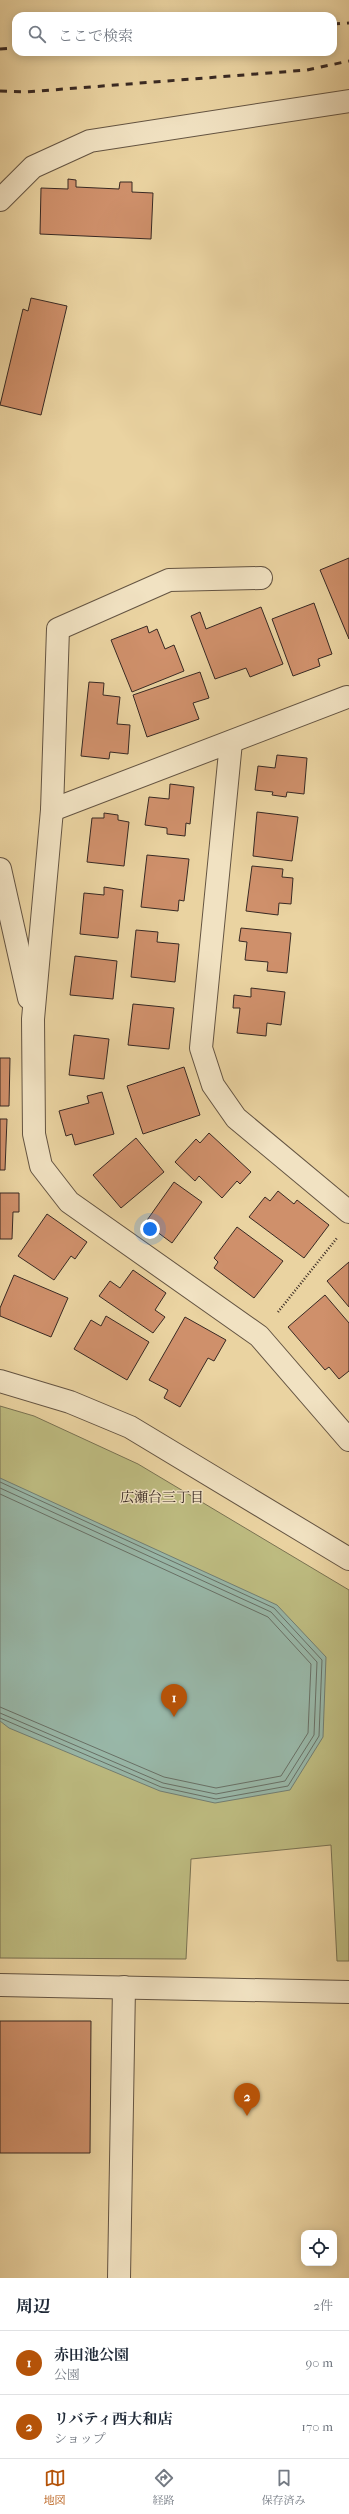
<!DOCTYPE html>
<html lang="ja">
<head>
<meta charset="utf-8">
<style>
  :root { --surface:#fff; --page:#f2f2f3; --text:#1f2937; --muted:#747a83; --line:#e0e1e3; --accent:#b45309 }
  body { margin:0; font-family:"IM FELL French Canon","Noto Serif JP",serif; background:var(--page); color:var(--text) }
  .controls { position:absolute; right:12px; bottom:12px; display:grid; overflow:hidden; border-radius:8px; box-shadow:0 2px 10px #0003 }
  .controls button { width:36px; height:36px; display:grid; place-items:center; padding:0; border:0; border-bottom:1px solid var(--line); background:var(--surface); color:var(--text); font:20px sans-serif }
  .you { position:absolute; left:150px; top:1229px; width:14px; height:14px; margin:-10px; border:3px solid #fff; border-radius:50%; background:#1a73e8; box-shadow:0 0 0 6px #1a73e833 }
  .badge { display:grid; place-items:center; width:26px; height:26px; border-radius:50%; background:var(--accent); color:#fff; font-size:13px; font-weight:700 }
  .pin { position:absolute; translate:-50% -33px; filter:drop-shadow(0 1px 2px #0008) }
  .pin::after { content:''; position:absolute; top:21px; width:14px; height:12px; background:inherit; clip-path:polygon(0 0,100% 0,50% 100%) }
  .list { margin:0; padding:0; list-style:none }
  h2 { display:flex; justify-content:space-between; align-items:center; height:52px; margin:0; padding:0 16px; font-size:17px }
  h2 small { font-size:13px; font-weight:400; color:var(--muted) }
  .list li { display:grid; grid-template-columns:26px 1fr auto; gap:12px; align-items:center; box-sizing:border-box; height:64px; padding:0 16px; border-top:1px solid var(--line) }
  .list b { display:block; font-size:15px; white-space:nowrap }
  .list p { margin:0; font-size:13px; white-space:nowrap; color:var(--muted) }
  .list em { font-size:13px; font-style:normal; color:var(--muted) }
  .icon { flex:none; width:22px; height:22px; fill:none; stroke:currentColor; stroke-width:2; stroke-linecap:round; stroke-linejoin:round }
  .map { position:relative; flex:none; width:349px; height:2278px; overflow:hidden }
  .search { position:absolute; background:var(--surface); box-shadow:0 2px 10px #0003; left:12px; right:12px; top:12px; height:44px; display:flex; align-items:center; gap:10px; box-sizing:border-box; padding:0 14px; border-radius:12px; color:var(--muted); font-size:15px }
  .sheet { height:180px; background:var(--surface) }
  nav { display:flex; justify-content:space-around; align-items:center; box-sizing:border-box; height:56px; border-top:1px solid var(--line); background:var(--surface); font-size:11px; color:var(--muted) }
  nav a { display:grid; justify-items:center; gap:2px }
  nav .on { color:var(--accent) }
  .map>svg:first-child { display:block }
  .park { fill:#bdbb80; stroke:#7a7252 }
  .water { fill:#98b7a8; stroke:#727e73 }
  .lines { fill:none; stroke-linecap:round; stroke-linejoin:round }
  .shore { stroke:#687066; stroke-width:1 }
  .building { fill:#cf906b; stroke:#382923 }
  .minor-casing { stroke:#645442; stroke-width:24 }
  .path { stroke:#382923; stroke-width:2.5; stroke-dasharray:1 2; stroke-linecap:butt }
  .minor { stroke:#f1e2c2; stroke-width:22 }
  .rail { stroke:#382923; stroke-width:3; stroke-dasharray:7 7; stroke-linecap:butt }
  .labels { text-anchor:middle; stroke-width:3; stroke-linejoin:round; paint-order:stroke }
  .neighbourhood-label { font-size:14px; fill:#382923; stroke:#f1e2c2 }
</style>
</head>
<body>
<div class="map">
<svg width="349" height="2278" viewBox="0 0 349 2278">
  <rect width="100%" height="100%" fill="#ead3a1"/>
  <filter id="stains"><feTurbulence type="fractalNoise" baseFrequency=".005" numOctaves="4"/><feColorMatrix values="0 0 0 0 .2 0 0 0 0 .09 0 0 0 0 .02 0 0 0 .5 -.17"/></filter>
  <radialGradient id="worn" r=".72"><stop offset=".6" stop-color="#630" stop-opacity="0"/><stop offset="1" stop-color="#630" stop-opacity=".3"/></radialGradient>
  <path class="park" d="M 0,1406 L 34,1416 L 138,1464 L 349,1590 L 349,1961 L 337,1961 L 331,1845 L 191,1859 L 186,1959 L 0,1958 Z"/>
  <path class="water" d="M 0,1478 L 277,1605 L 326,1657 L 323,1737 L 290,1790 L 215,1803 L 160,1791 L 9,1728 L 0,1721 Z"/>
  <g class="lines">
    <g class="shore">
      <path d="M 0,1482 L 274,1608 L 322,1660 L 319,1736 L 288,1786 L 216,1799 L 161,1787 L 0,1718"/>
      <path d="M 0,1488 L 271,1612 L 317,1662 L 314,1735 L 285,1781 L 216,1794 L 163,1783 L 0,1713"/>
      <path d="M 0,1494 L 268,1617 L 311,1664 L 308,1733 L 281,1776 L 216,1788 L 164,1777 L 0,1707"/>
    </g>
  </g>
  <g class="building">
    <path d="M 68,179 L 76,180 L 76,187 L 119,189 L 120,182 L 132,182 L 132,192 L 153,193 L 151,239 L 40,234 L 41,188 L 68,189 Z"/>
    <path d="M 31,298 L 67,306 L 41,415 L 0,405 L 23,309 L 28,311 Z"/>
    <path d="M 349,558 L 349,639 L 320,570 Z"/>
    <path d="M 314,603 L 332,654 L 318,659 L 320,666 L 293,676 L 272,619 Z"/>
    <path d="M 261,607 L 283,664 L 250,677 L 246,668 L 215,679 L 191,616 L 200,612 L 206,629 Z"/>
    <path d="M 147,626 L 149,633 L 157,629 L 165,649 L 174,645 L 184,671 L 132,692 L 111,640 Z"/>
    <path d="M 200,672 L 209,698 L 193,703 L 199,719 L 147,737 L 133,695 Z"/>
    <path d="M 89,682 L 104,683 L 103,695 L 120,697 L 117,724 L 130,725 L 128,754 L 110,752 L 109,759 L 81,756 Z"/>
    <path d="M 277,755 L 307,758 L 304,794 L 287,792 L 286,797 L 272,795 L 273,792 L 255,790 L 258,766 L 275,768 Z"/>
    <path d="M 170,784 L 194,787 L 190,824 L 186,823 L 185,836 L 167,834 L 167,828 L 145,825 L 149,797 L 169,799 Z"/>
    <path d="M 257,812 L 298,817 L 292,861 L 253,856 Z"/>
    <path d="M 104,813 L 118,815 L 118,820 L 129,822 L 124,866 L 87,862 L 92,818 L 104,818 Z"/>
    <path d="M 147,855 L 189,859 L 184,901 L 179,900 L 178,911 L 141,907 Z"/>
    <path d="M 252,866 L 283,869 L 282,877 L 293,878 L 291,904 L 279,903 L 278,915 L 246,911 Z"/>
    <path d="M 104,887 L 123,890 L 118,938 L 80,934 L 84,893 L 104,895 Z"/>
    <path d="M 241,928 L 291,933 L 287,973 L 267,971 L 268,962 L 245,960 L 247,942 L 239,941 Z"/>
    <path d="M 136,930 L 158,932 L 157,942 L 179,944 L 175,982 L 131,977 Z"/>
    <path d="M 75,956 L 117,961 L 113,999 L 70,995 Z"/>
    <path d="M 251,988 L 285,992 L 281,1025 L 267,1023 L 266,1036 L 237,1033 L 240,1008 L 233,1008 L 234,995 L 251,997 Z"/>
    <path d="M 133,1004 L 174,1008 L 169,1049 L 128,1045 Z"/>
    <path d="M 74,1035 L 109,1039 L 104,1079 L 69,1075 Z"/>
    <path d="M 0,1058 L 10,1058 L 9,1106 L 0,1106 Z"/>
    <path d="M 184,1067 L 200,1115 L 143,1134 L 127,1086 Z"/>
    <path d="M 102,1092 L 114,1134 L 75,1145 L 72,1134 L 66,1136 L 59,1111 L 89,1103 L 87,1096 Z"/>
    <path d="M 0,1119 L 7,1119 L 5,1170 L 0,1170 Z"/>
    <path d="M 209,1133 L 251,1172 L 240,1184 L 237,1181 L 222,1198 L 199,1176 L 195,1181 L 175,1162 L 196,1139 L 200,1143 Z"/>
    <path d="M 136,1138 L 164,1172 L 121,1208 L 93,1175 Z"/>
    <path d="M 174,1182 L 202,1202 L 172,1243 L 145,1223 Z"/>
    <path d="M 278,1191 L 294,1204 L 297,1200 L 329,1225 L 304,1258 L 249,1217 L 265,1197 L 270,1201 Z"/>
    <path d="M 0,1193 L 19,1193 L 19,1212 L 13,1212 L 12,1239 L 0,1239 Z"/>
    <path d="M 47,1214 L 87,1242 L 75,1259 L 71,1256 L 54,1280 L 18,1256 Z"/>
    <path d="M 237,1227 L 283,1261 L 254,1298 L 214,1268 L 218,1262 L 214,1258 Z"/>
    <path d="M 349,1262 L 349,1307 L 327,1281 Z"/>
    <path d="M 133,1270 L 166,1293 L 155,1310 L 165,1317 L 153,1333 L 99,1296 L 110,1281 L 120,1288 Z"/>
    <path d="M 14,1275 L 68,1298 L 51,1337 L 0,1316 L 0,1308 Z"/>
    <path d="M 325,1295 L 349,1323 L 349,1371 L 339,1379 L 329,1367 L 325,1370 L 288,1327 Z"/>
    <path d="M 106,1316 L 149,1342 L 127,1380 L 74,1349 L 91,1320 L 101,1326 Z"/>
    <path d="M 185,1317 L 226,1340 L 214,1361 L 208,1358 L 180,1407 L 164,1398 L 168,1390 L 149,1380 Z"/>
    <path d="M 0,2021 L 91,2021 L 90,2153 L 0,2153 Z"/>
  </g>
  <g class="lines">
    <defs>
      <g id="minor">
        <path d="M 0,200 L 33,167 L 90,141 L 349,101"/>
        <path d="M 261,578 L 169,580 L 58,629 L 52,810 L 33,1019 L 34,1134 L 41,1166 L 69,1202 L 259,1336 L 349,1440"/>
        <path d="M 231,742 L 201,1048 L 213,1085 L 236,1118 L 349,1212"/>
        <path d="M 52,810 L 347,697"/>
        <path d="M 0,869 L 29,998"/>
        <path d="M 0,1381 L 70,1402 L 130,1427 L 349,1559"/>
        <path d="M 0,1985 L 349,1992"/>
        <path d="M 119,2278 L 124,1987"/>
      </g>
    </defs>
    <use href="#minor" class="minor-casing"/>
    <path class="path" d="M 278,1312 L 337,1238"/>
    <use href="#minor" class="minor"/>
    <g class="rail">
      <path d="M 333,24 L 349,23"/>
      <path d="M 0,49 L 16,48"/>
      <path d="M 0,91 L 26,92 L 307,70 L 349,61"/>
    </g>
  </g>
  <g class="labels">
    <g class="neighbourhood-label">
      <text x="162" y="1502">広瀬台三丁目</text>
    </g>
  </g>
  <rect width="100%" height="100%" filter="url(#stains)"/>
  <rect width="100%" height="100%" fill="url(#worn)"/>
</svg>
<div class="controls">
<button><svg class="icon" aria-label="locate" viewBox="0 0 24 24"><circle cx="12" cy="12" r="6"/><path d="M12 2v4M12 18v4M2 12h4M18 12h4"/></svg></button>
</div>
<div class="you"></div>
<div class="pin badge" style="left:174px;top:1717px">1</div>
<div class="pin badge" style="left:247px;top:2116px">2</div>
<div class="search"><svg class="icon" aria-label="search" viewBox="0 0 24 24"><circle cx="10" cy="10" r="6"/><path d="M15 15l6 6"/></svg>ここで検索</div>
</div>
<section class="sheet">
<h2>周辺<small>2件</small></h2>
<ul class="list">
<li><span class="badge">1</span><div><b>赤田池公園</b><p>公園</p></div><em>90 m</em></li>
<li><span class="badge">2</span><div><b>リバティ西大和店</b><p>ショップ</p></div><em>170 m</em></li>
</ul>
</section>
<nav>
<a class="on"><svg class="icon" aria-label="map" viewBox="0 0 24 24"><path d="M3 6l6-2 6 2 6-2v14l-6 2-6-2-6 2zM9 4v14M15 6v14"/></svg>地図</a>
<a><svg class="icon" aria-label="directions" viewBox="0 0 24 24"><path d="M12 3l9 9-9 9-9-9zM9 14v-3h6M13 9l2 2-2 2"/></svg>経路</a>
<a><svg class="icon" aria-label="saved" viewBox="0 0 24 24"><path d="M7 4h10v16l-5-4-5 4z"/></svg>保存済み</a>
</nav>
</body>
</html>
